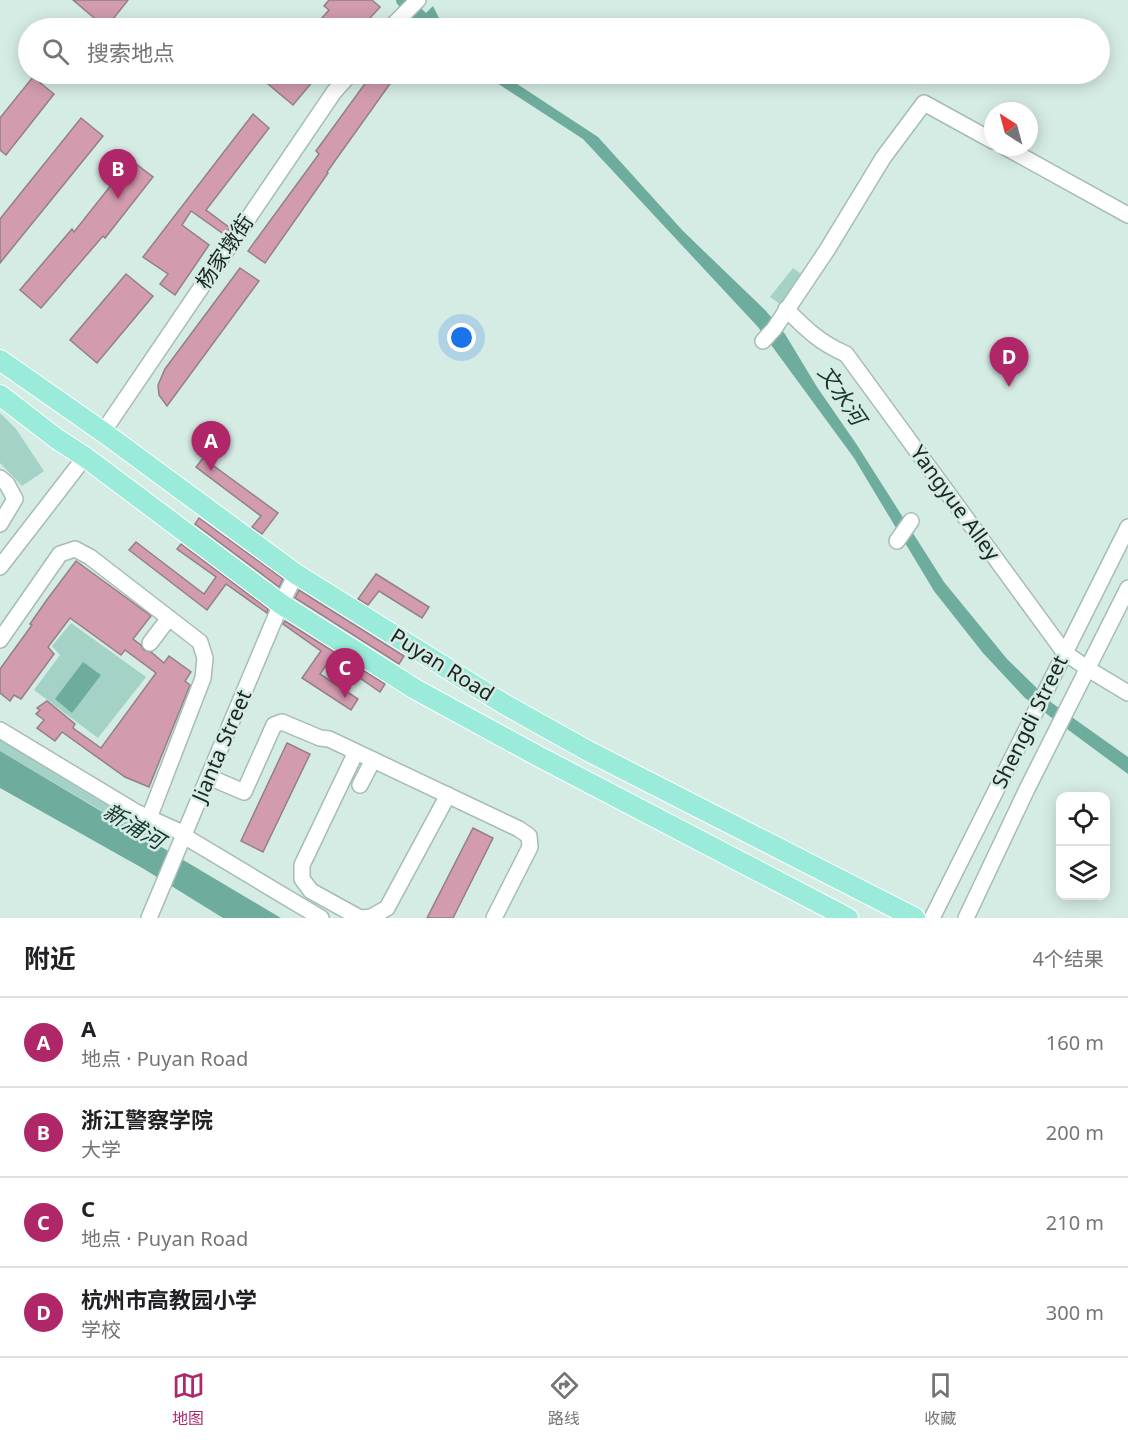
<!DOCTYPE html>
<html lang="zh">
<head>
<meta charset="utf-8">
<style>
  :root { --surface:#fff; --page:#f6f6f6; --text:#202124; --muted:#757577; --line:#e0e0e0; --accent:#af2768 }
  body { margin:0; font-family:"Noto Sans","Noto Sans SC",sans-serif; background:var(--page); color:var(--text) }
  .controls { position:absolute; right:18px; bottom:18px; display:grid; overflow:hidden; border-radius:12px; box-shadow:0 3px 15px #0003 }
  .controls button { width:54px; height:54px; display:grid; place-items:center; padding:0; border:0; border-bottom:2px solid var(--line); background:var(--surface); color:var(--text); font:30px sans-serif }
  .compass { position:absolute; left:984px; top:102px; width:54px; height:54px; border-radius:50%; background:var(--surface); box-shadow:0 3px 15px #0003; rotate:324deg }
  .you { position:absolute; left:462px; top:338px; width:21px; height:21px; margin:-15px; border:4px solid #fff; border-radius:50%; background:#1a73e8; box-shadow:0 0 0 9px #1a73e833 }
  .badge { display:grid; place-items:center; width:39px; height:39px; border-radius:50%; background:var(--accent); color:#fff; font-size:20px; font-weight:700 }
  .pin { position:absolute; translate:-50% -50px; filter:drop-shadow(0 2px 3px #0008) }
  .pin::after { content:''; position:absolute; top:32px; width:21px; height:18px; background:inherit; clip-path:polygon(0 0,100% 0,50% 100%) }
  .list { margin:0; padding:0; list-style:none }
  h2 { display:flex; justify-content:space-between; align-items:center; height:78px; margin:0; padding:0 24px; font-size:26px }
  h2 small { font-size:20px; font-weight:400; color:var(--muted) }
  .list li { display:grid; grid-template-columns:39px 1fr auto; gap:18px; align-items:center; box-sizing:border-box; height:90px; padding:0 24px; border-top:2px solid var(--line) }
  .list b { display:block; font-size:22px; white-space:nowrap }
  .list p { margin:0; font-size:20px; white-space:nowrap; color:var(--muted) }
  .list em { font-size:20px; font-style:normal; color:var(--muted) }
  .icon { flex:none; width:33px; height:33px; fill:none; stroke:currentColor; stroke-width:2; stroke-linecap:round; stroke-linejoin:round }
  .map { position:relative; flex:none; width:1128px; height:918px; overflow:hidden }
  .search { position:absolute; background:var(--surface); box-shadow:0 3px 15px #0003; left:18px; right:18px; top:18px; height:66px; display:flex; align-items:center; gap:15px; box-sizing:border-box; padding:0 21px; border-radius:33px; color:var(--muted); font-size:22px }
  .sheet { height:438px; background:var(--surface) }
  nav { display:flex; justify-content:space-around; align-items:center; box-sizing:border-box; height:84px; border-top:2px solid var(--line); background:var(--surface); font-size:16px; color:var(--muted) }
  nav a { display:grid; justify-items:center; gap:3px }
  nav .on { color:var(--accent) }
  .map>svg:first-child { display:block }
  .green { fill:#a5d2c6 }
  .water { fill:#6eac9d }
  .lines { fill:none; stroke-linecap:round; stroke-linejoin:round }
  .canal { stroke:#6eac9d; stroke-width:14 }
  .building { fill:#d29cae; stroke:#938086; stroke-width:1.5 }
  .minor-casing { stroke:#a6bcb6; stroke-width:18 }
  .major-casing { stroke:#fff; stroke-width:22 }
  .minor { stroke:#fff; stroke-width:15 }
  .major { stroke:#9bebda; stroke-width:20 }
  .labels { text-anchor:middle; stroke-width:5; stroke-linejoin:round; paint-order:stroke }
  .street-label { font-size:21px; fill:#1c2522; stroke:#d5ece5 }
  .water-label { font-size:22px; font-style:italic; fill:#17362f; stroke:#d5ece5 }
</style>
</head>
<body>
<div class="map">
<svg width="1128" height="918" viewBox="0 0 1128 918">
  <rect width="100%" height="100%" fill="#d5ece5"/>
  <g class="green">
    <path d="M 793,268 L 801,274 L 780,304 L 770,297 Z"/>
    <path d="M 0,413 L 16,429 L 44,471 L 22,486 L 0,463 Z"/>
    <path d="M 71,623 L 146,677 L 98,738 L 34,690 L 60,655 L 52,646 Z"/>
    <path d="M 0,739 L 85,792 L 155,832 L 155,842 L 0,751 Z"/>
  </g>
  <g class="water">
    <path d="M 433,6 L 444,28 L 418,28 L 414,25 Z"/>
    <path d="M 483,74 L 502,74 L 598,137 L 683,231 L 766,311 L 785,334 L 817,387 L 857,445 L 944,582 L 1007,659 L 1052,703 L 1128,757 L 1128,774 L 1025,698 L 983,653 L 934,591 L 854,458 L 758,327 L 583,139 Z"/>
    <path d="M 83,662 L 101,675 L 72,713 L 55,699 Z"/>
    <path d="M 0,751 L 281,918 L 223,918 L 144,869 L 0,788 Z"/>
  </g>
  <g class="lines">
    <path class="canal" d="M 403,0 L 431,28"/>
  </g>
  <g class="building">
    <path d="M 73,0 L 128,0 L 106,28 Z"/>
    <path d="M 329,0 L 372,0 L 380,7 L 361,28 L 313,28 L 329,10 L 324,6 Z"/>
    <path d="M 277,74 L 319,74 L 293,105 L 268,84 Z"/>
    <path d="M 372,74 L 397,74 L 327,172 L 328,173 L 265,263 L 248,251 L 319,154 L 316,151 Z"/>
    <path d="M 33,77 L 54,94 L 6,155 L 0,150 L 0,118 Z"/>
    <path d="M 253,114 L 269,128 L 206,210 L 230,228 L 225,235 L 191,211 L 182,225 L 209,245 L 175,295 L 160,284 L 168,274 L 143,257 Z"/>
    <path d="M 81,118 L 103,136 L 0,263 L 0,219 Z"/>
    <path d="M 131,160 L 153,177 L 105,238 L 103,236 L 41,308 L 20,290 L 72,229 L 74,232 Z"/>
    <path d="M 240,268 L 259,281 L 167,406 L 159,395 L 158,385 L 165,369 Z"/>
    <path d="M 126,274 L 153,296 L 97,363 L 70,340 Z"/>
    <path d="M 203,458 L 278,513 L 262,534 L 252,527 L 261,516 L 196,467 Z"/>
    <path d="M 199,518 L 283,579 L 279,587 L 195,524 Z"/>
    <path d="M 136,542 L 204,594 L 216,577 L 177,549 L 181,544 L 268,609 L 267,613 L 226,584 L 207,610 L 129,550 Z"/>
    <path d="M 76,561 L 151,616 L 133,639 L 141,645 L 144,650 L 151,652 L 164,663 L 169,656 L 191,672 L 185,681 L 190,685 L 149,787 L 125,777 L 62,732 L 55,741 L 37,728 L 44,720 L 36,714 L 40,710 L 37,708 L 47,701 L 75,724 L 73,728 L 101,748 L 156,673 L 125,650 L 121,655 L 70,618 L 48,647 L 54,654 L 21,699 L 14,695 L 10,701 L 0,693 L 0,669 L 32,625 L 30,624 L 46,601 Z"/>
    <path d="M 376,574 L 429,607 L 422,618 L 379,591 L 368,605 L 358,599 Z"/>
    <path d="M 299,590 L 404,656 L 399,664 L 295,598 Z"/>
    <path d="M 285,621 L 385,684 L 380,692 L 331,658 L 320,674 L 358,699 L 351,710 L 302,678 L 321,651 L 283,624 Z"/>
    <path d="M 287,743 L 310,754 L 263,852 L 241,841 Z"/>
    <path d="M 473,828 L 493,838 L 453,918 L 427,918 Z"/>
  </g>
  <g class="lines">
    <defs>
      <g id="minor">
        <path d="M 390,28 L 418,0"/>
        <path d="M 1005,147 L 1128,215"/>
        <path d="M 786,309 C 806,329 820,343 846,354 L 1064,652 L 1088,669 L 1128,693"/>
        <path d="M 763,341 L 774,329 L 827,250 L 883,158 L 924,103 L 993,141"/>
        <path d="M 103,432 L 334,92 L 350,74"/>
        <path d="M 0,478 L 7,484 L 15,499 L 0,524"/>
        <path d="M 897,541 L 911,521"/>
        <path d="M 0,567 L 85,457"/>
        <path d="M 0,640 L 60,554 L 75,549 L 90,557 L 200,642 L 205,658 L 203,678 L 149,818"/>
        <path d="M 150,643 L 169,618"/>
        <path d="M 0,730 L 136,812 L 185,834"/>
        <path d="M 356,752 L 302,865 L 302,879 L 311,891 L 360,918"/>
        <path d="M 209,777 L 244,792 L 274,725 L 282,722 L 320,738 L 329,739 L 519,829 L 529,836 L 530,847 L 494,918"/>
        <path d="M 360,785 L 373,760"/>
        <path d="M 184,836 L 321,918"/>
        <path d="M 149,918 L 281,604 L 296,574"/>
        <path d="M 362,918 L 371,917 L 387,908 L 448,795"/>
        <path d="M 932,918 L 1128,527"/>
        <path d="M 966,918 L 1027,789 L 1128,588"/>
      </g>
      <g id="major">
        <path d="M 0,360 L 103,432 L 296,574 L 504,704 L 590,752 L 915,918"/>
        <path d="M 0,395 L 57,439 L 85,457 L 281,604 L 415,689 L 536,755 L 848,918"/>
      </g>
    </defs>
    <use href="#minor" class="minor-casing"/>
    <use href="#major" class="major-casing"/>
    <use href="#minor" class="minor"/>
    <use href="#major" class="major"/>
  </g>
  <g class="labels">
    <g class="street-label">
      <text transform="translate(225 252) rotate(-56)" y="7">杨家墩街</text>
      <text transform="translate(955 503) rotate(54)" y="7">Yangyue Alley</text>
      <text transform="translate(442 665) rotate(32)" y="7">Puyan Road</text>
      <text transform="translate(1030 722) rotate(-64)" y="7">Shengdi Street</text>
      <text transform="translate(222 746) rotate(-67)" y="7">Jianta Street</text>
    </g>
    <g class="water-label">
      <text transform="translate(842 395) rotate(56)" y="8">文水河</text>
      <text transform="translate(134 826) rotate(31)" y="8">新浦河</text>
    </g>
  </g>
</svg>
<div class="controls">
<button><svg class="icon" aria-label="locate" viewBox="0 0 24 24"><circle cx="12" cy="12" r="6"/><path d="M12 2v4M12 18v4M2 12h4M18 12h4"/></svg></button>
<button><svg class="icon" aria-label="layers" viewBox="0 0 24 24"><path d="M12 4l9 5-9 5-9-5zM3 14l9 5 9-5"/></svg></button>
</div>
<svg class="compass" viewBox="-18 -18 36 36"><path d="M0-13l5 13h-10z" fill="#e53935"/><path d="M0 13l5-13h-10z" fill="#757577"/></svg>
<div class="you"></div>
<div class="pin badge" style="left:211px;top:471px">A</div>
<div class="pin badge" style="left:118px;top:199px">B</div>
<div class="pin badge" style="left:345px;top:698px">C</div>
<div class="pin badge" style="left:1009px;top:387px">D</div>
<div class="search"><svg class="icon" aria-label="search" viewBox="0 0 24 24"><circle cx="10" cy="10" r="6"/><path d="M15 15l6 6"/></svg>搜索地点</div>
</div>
<section class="sheet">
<h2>附近<small>4个结果</small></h2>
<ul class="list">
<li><span class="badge">A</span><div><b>A</b><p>地点 · Puyan Road</p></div><em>160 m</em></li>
<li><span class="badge">B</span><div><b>浙江警察学院</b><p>大学</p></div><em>200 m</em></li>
<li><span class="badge">C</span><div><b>C</b><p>地点 · Puyan Road</p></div><em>210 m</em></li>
<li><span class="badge">D</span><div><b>杭州市高教园小学</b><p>学校</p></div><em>300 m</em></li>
</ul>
</section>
<nav>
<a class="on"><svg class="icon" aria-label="map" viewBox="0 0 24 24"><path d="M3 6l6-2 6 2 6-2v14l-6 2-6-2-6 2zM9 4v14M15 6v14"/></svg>地图</a>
<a><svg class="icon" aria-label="directions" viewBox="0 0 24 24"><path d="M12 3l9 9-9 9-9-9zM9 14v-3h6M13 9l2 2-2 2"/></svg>路线</a>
<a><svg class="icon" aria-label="saved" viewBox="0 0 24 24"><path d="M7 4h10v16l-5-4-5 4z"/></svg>收藏</a>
</nav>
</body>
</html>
